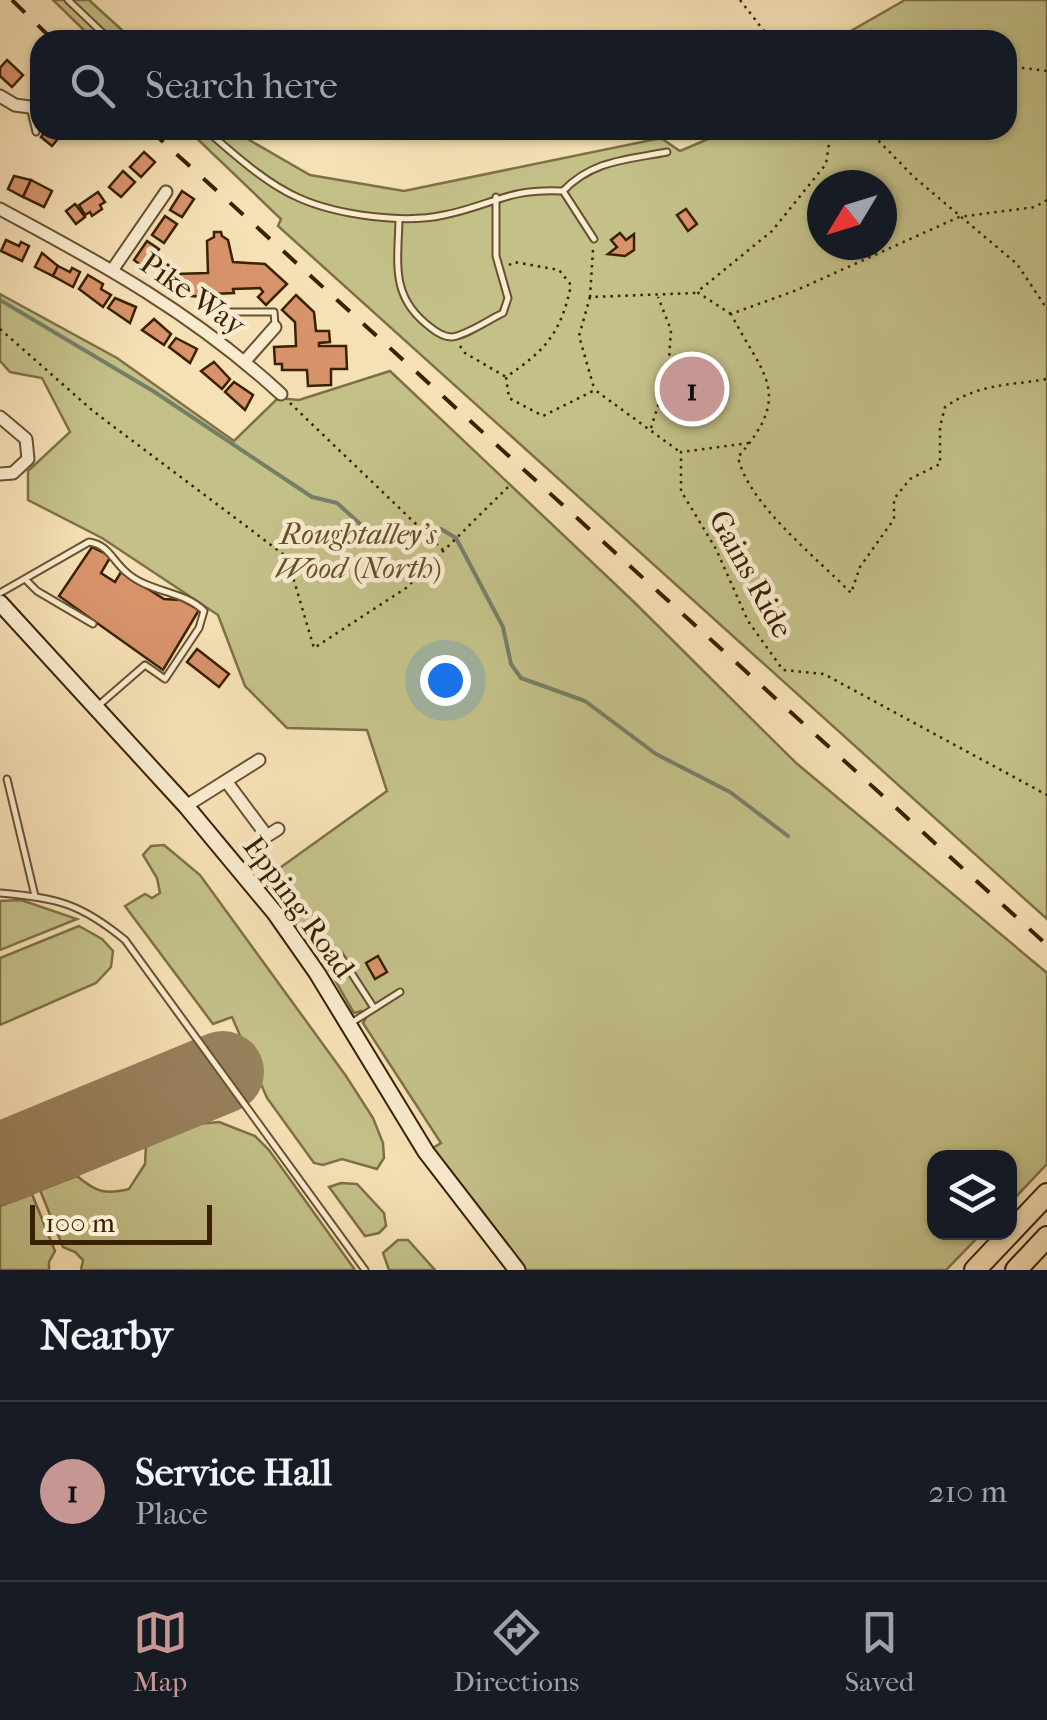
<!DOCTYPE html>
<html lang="en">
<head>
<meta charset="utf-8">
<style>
  :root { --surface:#171b24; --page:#242831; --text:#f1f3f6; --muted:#9ea1a6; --line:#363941; --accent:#c59692 }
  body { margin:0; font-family:"IM FELL French Canon",serif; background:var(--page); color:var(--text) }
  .controls { position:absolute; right:30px; bottom:30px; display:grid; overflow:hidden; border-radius:20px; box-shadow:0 2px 8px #0004 }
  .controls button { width:90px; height:90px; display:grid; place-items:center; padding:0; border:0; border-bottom:2px solid var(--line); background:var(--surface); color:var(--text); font:50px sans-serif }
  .compass { position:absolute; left:807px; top:170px; width:90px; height:90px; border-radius:50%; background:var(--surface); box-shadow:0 2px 8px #0004; rotate:232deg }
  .scale { position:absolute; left:30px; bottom:25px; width:182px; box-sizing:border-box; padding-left:10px; border:5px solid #392102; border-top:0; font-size:28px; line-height:35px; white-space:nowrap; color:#392102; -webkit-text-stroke:8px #f9ebcf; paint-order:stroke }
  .you { position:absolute; left:445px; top:680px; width:35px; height:35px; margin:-25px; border:8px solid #fff; border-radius:50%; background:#1a73e8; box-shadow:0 0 0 15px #1a73e833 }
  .badge { display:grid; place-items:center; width:65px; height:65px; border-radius:50%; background:var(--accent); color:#111; font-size:32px; font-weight:700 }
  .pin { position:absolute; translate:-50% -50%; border:5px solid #fff; box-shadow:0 2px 10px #0006 }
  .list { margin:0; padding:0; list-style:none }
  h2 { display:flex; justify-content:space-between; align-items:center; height:130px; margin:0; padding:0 40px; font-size:42px }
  h2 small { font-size:32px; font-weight:400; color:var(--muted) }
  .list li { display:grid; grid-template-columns:65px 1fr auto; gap:30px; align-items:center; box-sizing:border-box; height:180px; padding:0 40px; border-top:2px solid var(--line) }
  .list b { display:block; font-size:38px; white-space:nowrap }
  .list p { margin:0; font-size:32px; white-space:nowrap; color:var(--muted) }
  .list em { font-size:32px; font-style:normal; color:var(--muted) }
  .icon { flex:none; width:55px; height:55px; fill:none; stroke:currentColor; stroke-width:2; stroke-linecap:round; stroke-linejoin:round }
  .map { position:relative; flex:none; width:1047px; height:1270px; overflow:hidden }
  .search { position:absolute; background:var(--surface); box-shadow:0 2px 8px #0004; left:30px; right:30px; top:30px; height:110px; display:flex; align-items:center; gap:25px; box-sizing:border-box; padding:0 35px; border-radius:30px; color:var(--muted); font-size:38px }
  .sheet { height:310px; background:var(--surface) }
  nav { display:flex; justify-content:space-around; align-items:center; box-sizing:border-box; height:140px; border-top:2px solid var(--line); background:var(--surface); font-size:28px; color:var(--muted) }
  nav a { display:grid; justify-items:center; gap:5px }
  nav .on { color:var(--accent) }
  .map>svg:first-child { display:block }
  .green { fill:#c3c088; stroke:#7e7045; stroke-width:2.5; fill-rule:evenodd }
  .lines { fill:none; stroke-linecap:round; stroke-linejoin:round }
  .stream { stroke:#757f67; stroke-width:4 }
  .runway { stroke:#98805c; stroke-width:82 }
  .building { fill:#d8936b; stroke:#392102; stroke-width:2.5 }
  .lane-casing { stroke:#68512f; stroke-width:9 }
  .street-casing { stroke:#68512f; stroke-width:15 }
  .secondary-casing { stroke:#392102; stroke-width:19 }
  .highway-casing { stroke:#392102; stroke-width:24 }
  .path { stroke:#392102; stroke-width:2.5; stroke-dasharray:2.5 5; stroke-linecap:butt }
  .lane { stroke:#f9ebcf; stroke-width:5 }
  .street { stroke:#f9ebcf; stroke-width:11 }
  .secondary { stroke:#f9ebcf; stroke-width:15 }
  .highway { stroke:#f6e0b5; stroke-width:20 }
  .rail { stroke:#392102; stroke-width:4; stroke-dasharray:18 18; stroke-linecap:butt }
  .labels { text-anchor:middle; stroke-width:9; stroke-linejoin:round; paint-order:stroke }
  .street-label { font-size:30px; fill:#392102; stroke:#f9ebcf }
  .park-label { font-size:30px; font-style:italic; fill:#62512a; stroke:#f9ebcf }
</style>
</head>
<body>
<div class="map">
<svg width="1047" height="1270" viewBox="0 0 1047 1270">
  <rect width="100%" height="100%" fill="#f6e0b5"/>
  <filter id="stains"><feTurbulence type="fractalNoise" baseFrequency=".002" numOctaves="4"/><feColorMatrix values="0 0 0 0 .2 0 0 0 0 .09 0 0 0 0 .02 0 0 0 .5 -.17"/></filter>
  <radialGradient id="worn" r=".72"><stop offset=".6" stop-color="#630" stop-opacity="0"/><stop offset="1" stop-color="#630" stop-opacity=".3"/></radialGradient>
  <g class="green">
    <path d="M 53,0 L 89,0 L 133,40 L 94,40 Z"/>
    <path d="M 905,0 L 1047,0 L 1047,919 L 278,226 L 281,219 L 188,130 L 232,130 L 310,175 L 404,191 L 661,138 L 680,151 L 729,130 L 1007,130 L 1007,40 L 835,40 ZM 822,185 L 882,185 L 882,245 L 822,245 Z"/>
    <path d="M 0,294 L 117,358 L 234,441 L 278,398 L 299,400 L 390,371 L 634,602 L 795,762 L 1047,973 L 1047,1164 L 1010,1203 L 1010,1158 L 934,1158 L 934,1232 L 982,1233 L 946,1270 L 517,1270 L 426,1152 L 441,1143 L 363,1023 L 366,1018 L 361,1011 L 354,1013 L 324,961 L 263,880 L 387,791 L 367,730 L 287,728 L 245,686 L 218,615 L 102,538 L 28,500 L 28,471 L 70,432 L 42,378 L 10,372 L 0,361 Z"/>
    <path d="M 164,845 L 200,875 L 346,1076 L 373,1118 L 383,1143 L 384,1158 L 377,1169 L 342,1159 L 323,1165 L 314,1163 L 267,1098 L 232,1017 L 213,1024 L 125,906 L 145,894 L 152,898 L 160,893 L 157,878 L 143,855 L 151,846 Z"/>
    <path d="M 21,900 L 77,919 L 0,950 L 0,901 Z"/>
    <path d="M 79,926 L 102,939 L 113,951 L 111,967 L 96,983 L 0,1025 L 0,958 Z"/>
    <path d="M 219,1122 L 255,1136 L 269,1150 L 355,1270 L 81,1270 L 83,1260 L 75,1252 L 63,1247 L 40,1190 L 77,1176 C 96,1192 105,1195 129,1189 L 145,1164 L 146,1146 L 198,1124 Z"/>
    <path d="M 341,1183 L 357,1184 L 384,1213 L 386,1226 L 379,1233 L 365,1236 L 329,1187 Z"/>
    <path d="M 32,1194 L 55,1251 L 49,1262 L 49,1270 L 0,1270 L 0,1206 Z"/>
    <path d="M 398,1240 L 408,1240 L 435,1270 L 389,1270 L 383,1253 Z"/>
  </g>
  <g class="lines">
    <path class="stream" d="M 0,300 L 153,391 L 312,497 L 337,503 L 379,541 L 441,529 L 456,538 L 503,627 L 511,664 L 521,678 L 585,701 L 656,754 L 730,792 L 788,836"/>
    <path class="runway" d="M 0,1164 L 223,1072"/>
  </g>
  <g class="building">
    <path d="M 7,60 L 23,75 L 12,87 L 0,76 L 0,68 Z"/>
    <path d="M 46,130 L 65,130 L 52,146 L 41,137 Z"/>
    <path d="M 144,152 L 155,162 L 141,177 L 130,167 Z"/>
    <path d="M 123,171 L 135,182 L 121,197 L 109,187 Z"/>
    <path d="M 14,176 L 31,180 L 23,197 L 8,189 Z"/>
    <path d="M 31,180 L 52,191 L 44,207 L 23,197 Z"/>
    <path d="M 182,191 L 194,199 L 182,217 L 170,210 Z"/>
    <path d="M 98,192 L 105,202 L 100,205 L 102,209 L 92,216 L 90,212 L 85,215 L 79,205 Z"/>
    <path d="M 75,204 L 85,217 L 76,224 L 66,211 Z"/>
    <path d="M 686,209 L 697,224 L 688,231 L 677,215 Z"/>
    <path d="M 165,216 L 177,224 L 164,243 L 152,235 Z"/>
    <path d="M 214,232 L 221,232 L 222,236 L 228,240 L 233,262 L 265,264 L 287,284 L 266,305 L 258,297 L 263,292 L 260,288 L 233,289 L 234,293 L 213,294 L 213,298 L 182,295 L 173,289 L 175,274 L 208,273 L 207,241 L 214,237 Z"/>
    <path d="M 620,233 L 626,240 L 634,234 L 634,250 L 625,256 L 608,254 L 617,247 L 611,240 Z"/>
    <path d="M 6,240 L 19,246 L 21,242 L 29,246 L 22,261 L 1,251 Z"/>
    <path d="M 147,241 L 159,249 L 146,269 L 134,260 Z"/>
    <path d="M 42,253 L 58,266 L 53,276 L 35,267 Z"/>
    <path d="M 58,266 L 70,272 L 72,268 L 80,272 L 73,287 L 53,276 Z"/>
    <path d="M 88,275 L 103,284 L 101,289 L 111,295 L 103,307 L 79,289 Z"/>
    <path d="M 296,295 L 314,312 L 316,331 L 329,331 L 330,342 L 319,343 L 319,346 L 346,346 L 347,369 L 331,369 L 331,385 L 308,386 L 307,370 L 282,370 L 282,364 L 275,364 L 274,347 L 296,346 L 295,322 L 282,310 Z"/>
    <path d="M 115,298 L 136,307 L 130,323 L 108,308 Z"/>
    <path d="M 154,319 L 171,334 L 164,345 L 142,330 Z"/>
    <path d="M 176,338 L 197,349 L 190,363 L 169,347 Z"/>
    <path d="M 214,362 L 230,379 L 222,389 L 201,371 Z"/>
    <path d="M 695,373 L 706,386 L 702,399 L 688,403 L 677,391 L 681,378 Z"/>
    <path d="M 234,382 L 253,395 L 245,410 L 225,392 Z"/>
    <path d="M 92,547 L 111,556 L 101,573 L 115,582 L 121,572 L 164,599 L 181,600 L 199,610 L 163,670 L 59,596 Z"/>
    <path d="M 197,649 L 229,674 L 219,687 L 187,662 Z"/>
    <path d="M 378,956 L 387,972 L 375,979 L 366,963 Z"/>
  </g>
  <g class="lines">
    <defs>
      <g id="lane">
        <path d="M 68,0 L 110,40"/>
        <path d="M 30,107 L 36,132"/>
        <path d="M 206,130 C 234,154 265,183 299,198 C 337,215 404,224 444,215 C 493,205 508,188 563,191 C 593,160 626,160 667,152"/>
        <path d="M 563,191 L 594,239"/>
        <path d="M 399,219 C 398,264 390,297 430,327 C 436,332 444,337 452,337 C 467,335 488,320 503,313 L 508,298 L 496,256 L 496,197"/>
        <path d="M 208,304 L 220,312 L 274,312 L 275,324"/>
        <path d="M 25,579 L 37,591 L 93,624"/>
        <path d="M 0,593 L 89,542 C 109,545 112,560 126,572 C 149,593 183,590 204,611 L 199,628 L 165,679 L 145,665 L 99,705"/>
        <path d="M 7,779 L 35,896"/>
        <path d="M 0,893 C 57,898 80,903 125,940 L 365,1270"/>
        <path d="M 339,954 L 374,1008"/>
        <path d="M 351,1023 L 400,992"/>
      </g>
      <g id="street">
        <path d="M 0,96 L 15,105 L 30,107"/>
        <path d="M 0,209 C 103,264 194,314 281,394"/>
        <path d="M 113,269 L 166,192"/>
        <path d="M 245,361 L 275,327"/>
        <path d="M 0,474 L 13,473 L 28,459 L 26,439 L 0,417"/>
        <path d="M 226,781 L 267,836 L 278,829"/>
        <path d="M 186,806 L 259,760"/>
      </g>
      <path id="secondary" d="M 0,603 L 186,806 L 275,913 L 317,973 L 426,1152 L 517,1270"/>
      <g id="highway">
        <path d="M 975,1270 L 1047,1194"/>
        <path d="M 1016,1270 L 1047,1237"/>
      </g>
    </defs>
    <use href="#lane" class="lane-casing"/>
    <use href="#street" class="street-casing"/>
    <use href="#secondary" class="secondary-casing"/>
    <use href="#highway" class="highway-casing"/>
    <g class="path">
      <path d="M 740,0 L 771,40"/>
      <path d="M 1007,66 L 1047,71"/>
      <path d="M 868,130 L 915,178 L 1017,264 L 1047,309"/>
      <path d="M 1047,200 L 1035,207 L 959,217 L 797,290 L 731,314 C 763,376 794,393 738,457 C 748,504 816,557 851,593 L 860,567 L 894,519 L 894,499 L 910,479 L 940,464 L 940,427 L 945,407 C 980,383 1007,386 1047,379"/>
      <path d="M 593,250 L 590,297 L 696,293"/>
      <path d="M 509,265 L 514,262 L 559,270 L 571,285 C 561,333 546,350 506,377 L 509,398 L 543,416 L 595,390 L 680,452"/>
      <path d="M 590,297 L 579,336 L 594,388"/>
      <path d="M 731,314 L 697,292 L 772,231 L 826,164 L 831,130"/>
      <path d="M 0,329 L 93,411 L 287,557 L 314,648 L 406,588 L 510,485"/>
      <path d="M 460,346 L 465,353 L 506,377"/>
      <path d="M 290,403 L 443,550"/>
      <path d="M 651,428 L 668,374 L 671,330 L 658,297"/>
      <path d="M 749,443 L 681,452 L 681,491 L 716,549 L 748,621 L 783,670 L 824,674 L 1047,795"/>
    </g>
    <use href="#lane" class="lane"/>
    <use href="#street" class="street"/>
    <use href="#secondary" class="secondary"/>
    <use href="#highway" class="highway"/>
    <g class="rail">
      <path d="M 12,0 L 53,40"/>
      <path d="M 150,130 L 1047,945"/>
    </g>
  </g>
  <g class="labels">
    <g class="street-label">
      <text transform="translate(193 294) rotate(35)" y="10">Pike Way</text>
      <text transform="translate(751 574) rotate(61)" y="10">Gains Ride</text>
      <text transform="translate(299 907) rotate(54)" y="10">Epping Road</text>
    </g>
    <g class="park-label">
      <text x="358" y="544">Roughtalley's<tspan x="358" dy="34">Wood (North)</tspan></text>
    </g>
  </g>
  <rect width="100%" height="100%" filter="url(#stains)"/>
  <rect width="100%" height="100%" fill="url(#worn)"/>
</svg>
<div class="controls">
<button><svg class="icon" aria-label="layers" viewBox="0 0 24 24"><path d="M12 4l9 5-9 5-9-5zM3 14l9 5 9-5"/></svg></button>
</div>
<svg class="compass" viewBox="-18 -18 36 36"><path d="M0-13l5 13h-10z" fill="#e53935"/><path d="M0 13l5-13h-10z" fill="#9ea1a6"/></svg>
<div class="scale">100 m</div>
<div class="you"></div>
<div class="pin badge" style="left:692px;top:389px">1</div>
<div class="search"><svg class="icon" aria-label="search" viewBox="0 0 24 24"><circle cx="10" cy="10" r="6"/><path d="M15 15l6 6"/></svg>Search here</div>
</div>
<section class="sheet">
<h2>Nearby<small></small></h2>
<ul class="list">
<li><span class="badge">1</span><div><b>Service Hall</b><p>Place</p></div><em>210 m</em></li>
</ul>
</section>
<nav>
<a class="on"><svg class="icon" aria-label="map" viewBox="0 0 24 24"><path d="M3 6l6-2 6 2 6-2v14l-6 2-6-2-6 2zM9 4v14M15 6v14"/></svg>Map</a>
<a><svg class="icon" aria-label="directions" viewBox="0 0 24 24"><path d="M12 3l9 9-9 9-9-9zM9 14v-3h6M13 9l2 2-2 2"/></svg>Directions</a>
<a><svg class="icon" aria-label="saved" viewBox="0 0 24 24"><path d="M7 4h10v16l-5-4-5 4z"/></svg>Saved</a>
</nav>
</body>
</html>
